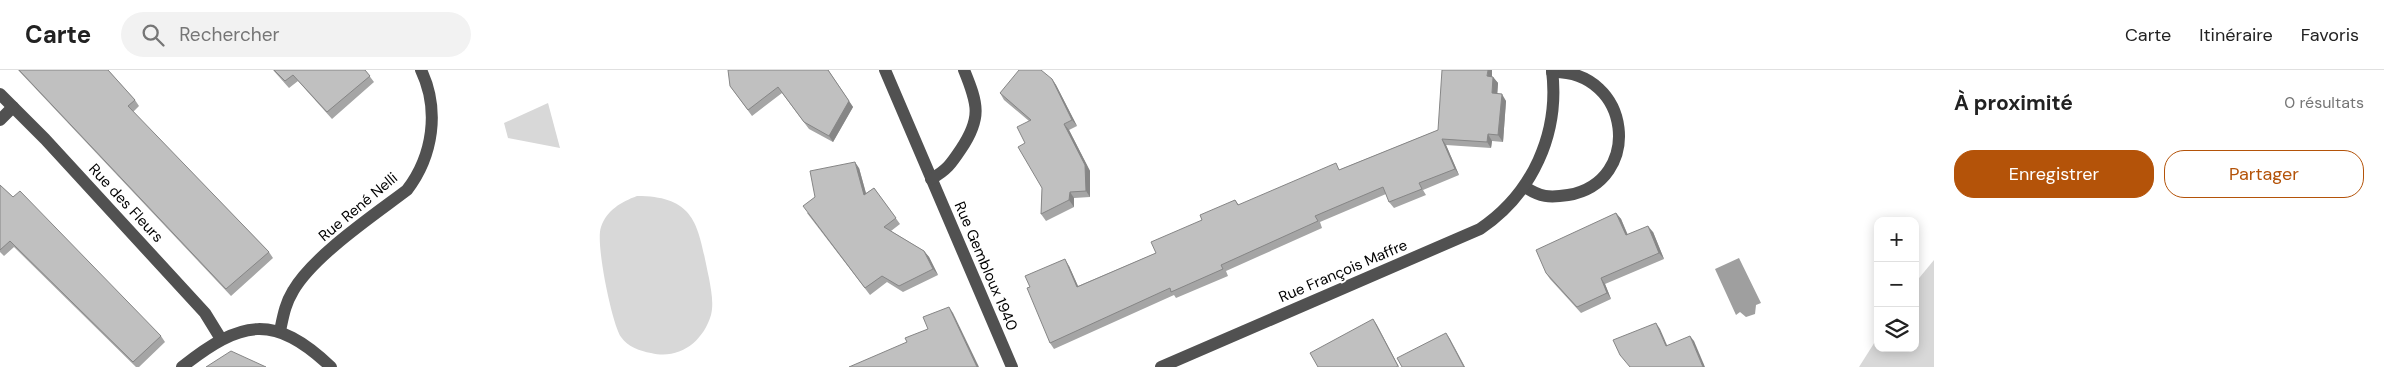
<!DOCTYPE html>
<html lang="fr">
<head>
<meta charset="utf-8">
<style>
  :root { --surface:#fff; --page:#f2f2f2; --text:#222; --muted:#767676; --line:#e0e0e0; --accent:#b45309 }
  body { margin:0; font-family:"DM Sans",sans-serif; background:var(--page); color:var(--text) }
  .controls { position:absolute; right:15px; bottom:15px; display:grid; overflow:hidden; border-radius:10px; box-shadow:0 2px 12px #0003 }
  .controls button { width:45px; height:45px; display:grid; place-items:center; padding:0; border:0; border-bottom:1px solid var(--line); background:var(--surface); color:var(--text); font:25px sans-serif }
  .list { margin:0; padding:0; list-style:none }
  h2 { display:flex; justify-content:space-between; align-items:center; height:65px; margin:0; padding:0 20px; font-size:21px }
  h2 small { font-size:16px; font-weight:400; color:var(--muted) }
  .actions { display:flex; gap:10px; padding:15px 20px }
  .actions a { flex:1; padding:11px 0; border:1px solid var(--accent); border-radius:20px; text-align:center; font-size:18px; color:var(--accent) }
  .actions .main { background:var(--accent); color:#fff }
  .icon { flex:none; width:28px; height:28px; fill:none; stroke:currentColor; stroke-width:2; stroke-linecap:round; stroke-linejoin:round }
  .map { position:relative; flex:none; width:1934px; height:297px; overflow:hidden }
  header { display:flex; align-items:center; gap:30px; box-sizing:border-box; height:70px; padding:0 25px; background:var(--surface); border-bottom:1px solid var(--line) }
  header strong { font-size:24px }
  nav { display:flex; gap:28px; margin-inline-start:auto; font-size:18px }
  .search { width:350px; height:45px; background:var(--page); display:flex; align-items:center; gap:12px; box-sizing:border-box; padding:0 18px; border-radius:28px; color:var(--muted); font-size:19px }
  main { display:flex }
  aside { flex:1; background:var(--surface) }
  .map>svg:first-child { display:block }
  .green { fill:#d8d8d8 }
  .water { fill:#9f9f9f }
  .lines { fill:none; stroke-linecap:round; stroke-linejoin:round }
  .minor { stroke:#515151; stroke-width:12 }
  .wall { fill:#a5a5a5 }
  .shaded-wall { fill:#868686 }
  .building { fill:#c0c0c0; stroke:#868686 }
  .labels { text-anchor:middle; stroke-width:4; stroke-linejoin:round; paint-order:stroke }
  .street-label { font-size:15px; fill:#000; stroke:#fff }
</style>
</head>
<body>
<header>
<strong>Carte</strong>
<div class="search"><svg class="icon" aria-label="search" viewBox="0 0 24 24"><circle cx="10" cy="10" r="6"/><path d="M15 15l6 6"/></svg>Rechercher</div>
<nav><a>Carte</a><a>Itinéraire</a><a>Favoris</a></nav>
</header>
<main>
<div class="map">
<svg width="1934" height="297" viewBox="0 0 1934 297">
  <rect width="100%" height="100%" fill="#fff"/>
  <g class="green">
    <path d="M 548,33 L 560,78 L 508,68 L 504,53 Z"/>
    <path d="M 637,126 C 698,126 698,158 709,208 C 711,220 714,233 711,245 C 703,272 679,290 651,283 C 640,281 628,277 621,267 C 612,254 595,172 601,157 C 607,140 621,132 637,126 Z"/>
    <path d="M 1934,190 L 1934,297 L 1859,297 L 1878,267 L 1878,278 L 1915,278 L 1915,213 Z"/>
  </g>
  <path class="water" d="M 1739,188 L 1761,233 L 1756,235 L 1755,244 L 1746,247 L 1740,242 L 1736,245 L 1715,199 Z"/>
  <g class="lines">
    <g class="minor">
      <path d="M 885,0 L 1012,297"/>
      <path d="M 0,24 L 45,69 L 205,243 L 221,269"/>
      <path d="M 0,50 L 13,37"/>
      <path d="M 931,109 C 947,100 951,94 961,79 C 982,48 978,34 964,0"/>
      <path d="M 1525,117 C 1540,127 1549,128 1568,125 C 1644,112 1632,0 1552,2"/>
      <path d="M 280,261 C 283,247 285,234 293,221 C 313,186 374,145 407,120 C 433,86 440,40 421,0"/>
      <path d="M 182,297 C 241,250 274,243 331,297"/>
      <path d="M 1161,297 L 1480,159 C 1532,124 1560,64 1552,0"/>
    </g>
  </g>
  <g class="wall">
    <path d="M 18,0 L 108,0 L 135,30 L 139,36 L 133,42 L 269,182 L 273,188 L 231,226 Z"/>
    <path d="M 273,0 L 365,0 L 374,12 L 332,49 L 298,11 L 289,18 Z"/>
    <path d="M 828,0 L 853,37 L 833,72 L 809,59 L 782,23 L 752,46 L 730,16 Z"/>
    <path d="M 1492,7 L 1493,7 L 1498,13 L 1497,24 L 1506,31 L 1503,72 L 1492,71 L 1491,78 L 1446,75 L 1459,105 L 1423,120 L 1426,125 L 1394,138 L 1389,132 L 1386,124 L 1320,152 L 1322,158 L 1226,201 L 1228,206 L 1176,228 L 1174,225 L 1054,279 L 1050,273 L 1030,217 L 1069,196 L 1078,216 L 1156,183 L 1202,150 L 1235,130 L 1239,135 L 1341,99 L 1438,60 Z"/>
    <path d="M 1052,9 L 1056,15 L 1077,56 L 1069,60 L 1090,101 L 1090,127 L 1074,128 L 1074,137 L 1046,151 L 1041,144 L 1042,118 L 1025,73 L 1029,51 L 1004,30 L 1000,23 Z"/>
    <path d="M 859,98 L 866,123 L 874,118 L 900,154 L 891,161 L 924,181 L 929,187 L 938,205 L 903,222 L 887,212 L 870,225 L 807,143 Z"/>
    <path d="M 0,115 L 161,266 L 165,272 L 139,297 L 136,297 L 14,177 L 4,186 L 0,182 Z"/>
    <path d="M 1616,143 L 1621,149 L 1628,165 L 1653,162 L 1664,189 L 1605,214 L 1611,229 L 1581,243 L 1550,209 L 1546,203 Z"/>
  </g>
  <g class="shaded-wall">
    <path d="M 828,0 L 853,37 L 833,72 L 829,66 Z"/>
    <path d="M 1488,0 L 1492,0 L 1492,12 L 1487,6 Z"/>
    <path d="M 1493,7 L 1498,13 L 1497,29 L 1492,23 Z"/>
    <path d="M 1052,9 L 1056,15 L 1077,56 L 1072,50 Z"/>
    <path d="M 1502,24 L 1506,31 L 1503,72 L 1498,65 Z"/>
    <path d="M 1064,54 L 1069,60 L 1090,101 L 1090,127 L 1086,121 Z"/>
    <path d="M 1488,64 L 1492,71 L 1491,78 L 1487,72 Z"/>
    <path d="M 1442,69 L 1446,75 L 1459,105 L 1455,99 Z"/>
    <path d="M 855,92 L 859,98 L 868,131 L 864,125 Z"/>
    <path d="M 1070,122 L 1074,128 L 1074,137 L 1069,130 Z"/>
    <path d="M 1616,143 L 1621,149 L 1630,171 L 1626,165 Z"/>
    <path d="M 1648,156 L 1653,162 L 1664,189 L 1659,183 Z"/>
    <path d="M 924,181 L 929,187 L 938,205 L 933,199 Z"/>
    <path d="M 1065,189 L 1069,196 L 1081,223 L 1077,217 Z"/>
    <path d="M 1601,208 L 1605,214 L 1611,229 L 1607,223 Z"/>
    <path d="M 949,237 L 953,243 L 979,297 L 977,297 Z"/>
    <path d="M 1373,249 L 1377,255 L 1399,297 L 1398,297 Z"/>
    <path d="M 1656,253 L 1660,259 L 1670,282 L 1666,276 Z"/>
    <path d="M 1446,263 L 1450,269 L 1465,297 L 1464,297 Z"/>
    <path d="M 1690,266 L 1694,271 L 1705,297 L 1703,297 Z"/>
  </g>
  <g class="building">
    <path d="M 19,0 L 108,0 L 135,30 L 128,36 L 269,182 L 226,219 Z"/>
    <path d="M 274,0 L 365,0 L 370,6 L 327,42 L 293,5 L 285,11 Z"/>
    <path d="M 728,0 L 828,0 L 849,31 L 829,66 L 804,52 L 778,17 L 748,40 L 730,16 Z"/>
    <path d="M 1019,0 L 1041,0 L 1052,9 L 1072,50 L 1064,54 L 1085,95 L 1086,121 L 1070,122 L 1069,130 L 1041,144 L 1042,118 L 1018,77 L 1025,73 L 1017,57 L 1031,50 L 1000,23 Z"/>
    <path d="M 1442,0 L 1488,0 L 1487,6 L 1493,7 L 1492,23 L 1502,24 L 1498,65 L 1488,64 L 1487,72 L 1442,69 L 1455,99 L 1419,113 L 1422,119 L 1389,132 L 1383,117 L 1315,146 L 1318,151 L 1221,195 L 1223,199 L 1171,222 L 1170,218 L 1050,273 L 1027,218 L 1030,217 L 1025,206 L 1065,189 L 1077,217 L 1156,183 L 1151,172 L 1202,150 L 1200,145 L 1235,130 L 1238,135 L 1336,93 L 1339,100 L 1438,60 Z"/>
    <path d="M 855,92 L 864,125 L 874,118 L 896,148 L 884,157 L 924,181 L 933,199 L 899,216 L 882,206 L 865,218 L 803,136 L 815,127 L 810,101 Z"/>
    <path d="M 0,115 L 13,127 L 20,121 L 161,266 L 133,292 L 10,171 L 0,180 Z"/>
    <path d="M 1616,143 L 1626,165 L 1648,156 L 1659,183 L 1601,208 L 1607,223 L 1577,237 L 1546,203 L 1536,180 Z"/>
    <path d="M 949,237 L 977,297 L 849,297 L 907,272 L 905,268 L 928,259 L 923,247 Z"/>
    <path d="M 1373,249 L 1398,296 L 1396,297 L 1318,297 L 1310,283 Z"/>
    <path d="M 1656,253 L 1666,276 L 1690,266 L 1703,297 L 1630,297 L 1620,285 L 1613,270 Z"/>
    <path d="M 1446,263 L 1464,297 L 1402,297 L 1397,288 Z"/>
    <path d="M 231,281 L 266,297 L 206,297 Z"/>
  </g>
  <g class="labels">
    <g class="street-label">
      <text transform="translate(126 133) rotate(47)" y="5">Rue des Fleurs</text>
      <text transform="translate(358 137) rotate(-40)" y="5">Rue René Nelli</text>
      <text transform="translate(986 196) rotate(67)" y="5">Rue Gembloux 1940</text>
      <text transform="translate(1343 201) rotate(-23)" y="5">Rue François Maffre</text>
    </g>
  </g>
</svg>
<div class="controls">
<button>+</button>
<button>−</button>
<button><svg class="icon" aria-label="layers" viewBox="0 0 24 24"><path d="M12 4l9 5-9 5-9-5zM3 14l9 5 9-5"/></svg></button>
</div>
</div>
<aside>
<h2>À proximité<small>0 résultats</small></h2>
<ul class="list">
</ul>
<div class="actions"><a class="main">Enregistrer</a><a>Partager</a></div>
</aside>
</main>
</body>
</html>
